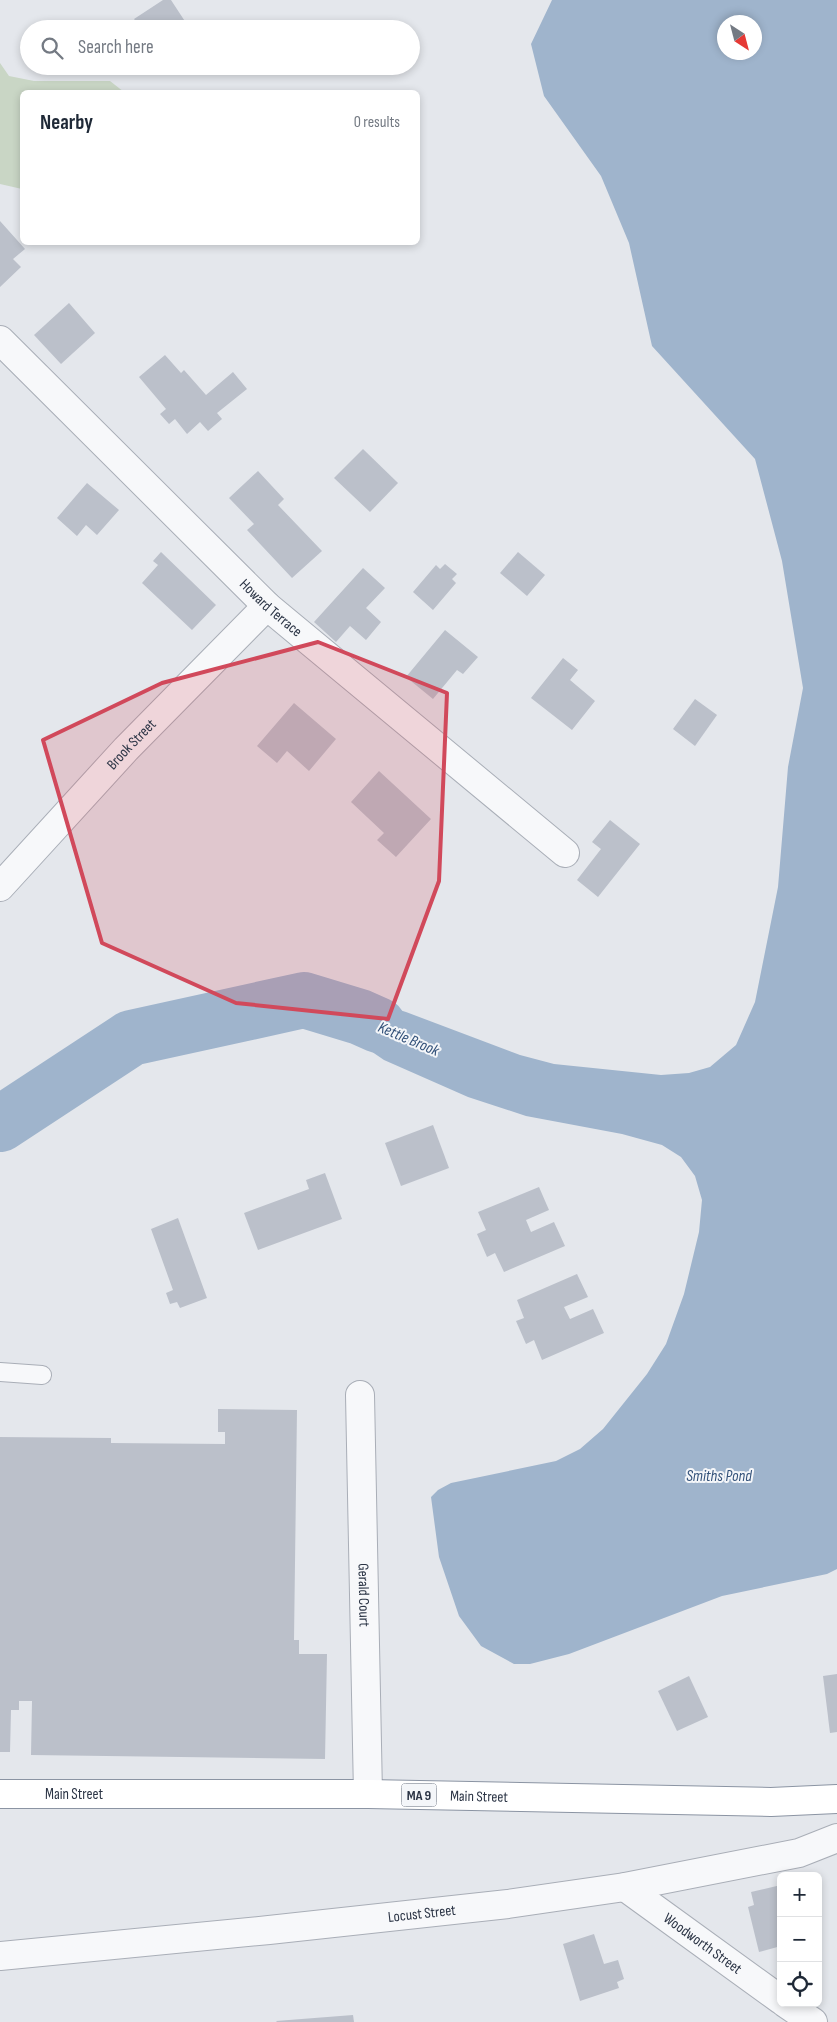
<!DOCTYPE html>
<html lang="en">
<head>
<meta charset="utf-8">
<style>
  :root { --surface:#fff; --page:#f2f2f3; --text:#1f2937; --muted:#747a83; --line:#e0e1e3 }
  body { margin:0; font-family:"Sofia Sans Condensed",sans-serif; background:var(--page); color:var(--text) }
  .controls { position:absolute; right:15px; bottom:15px; display:grid; overflow:hidden; border-radius:8px; box-shadow:0 2px 8px #0003 }
  .controls button { width:45px; height:45px; display:grid; place-items:center; padding:0; border:0; border-bottom:1px solid var(--line); background:var(--surface); color:var(--text); font:25px sans-serif }
  .compass { position:absolute; left:717px; top:15px; width:45px; height:45px; border-radius:50%; background:var(--surface); box-shadow:0 2px 8px #0003; rotate:144deg }
  .list { margin:0; padding:0; list-style:none }
  h2 { display:flex; justify-content:space-between; align-items:center; height:65px; margin:0; padding:0 20px; font-size:21px }
  h2 small { font-size:16px; font-weight:400; color:var(--muted) }
  .icon { flex:none; width:28px; height:28px; fill:none; stroke:currentColor; stroke-width:2; stroke-linecap:round; stroke-linejoin:round }
  .map { position:relative; flex:none; width:837px; height:2022px; overflow:hidden }
  .search { position:absolute; background:var(--surface); box-shadow:0 2px 8px #0003; left:20px; top:20px; width:400px; height:55px; display:flex; align-items:center; gap:12px; box-sizing:border-box; padding:0 18px; border-radius:28px; color:var(--muted); font-size:19px }
  .panel { position:absolute; background:var(--surface); box-shadow:0 2px 8px #0003; left:20px; top:90px; width:400px; height:155px; border-radius:8px }
  .map>svg:first-child { display:block }
  .green { fill:#c9d6c5 }
  .water { fill:#9fb4cc; fill-rule:evenodd }
  .lines { fill:none; stroke-linecap:round; stroke-linejoin:round }
  .river { stroke:#9fb4cc; stroke-width:56 }
  .building { fill:#bbc0ca }
  .lane-casing { stroke:#a9aeb7; stroke-width:20 }
  .street-casing { stroke:#a9aeb7; stroke-width:30 }
  .highway-casing { stroke:#8b94a3; stroke-width:30 }
  .lane { stroke:#f7f8fa; stroke-width:18 }
  .street { stroke:#f7f8fa; stroke-width:28 }
  .highway { stroke:#fff; stroke-width:28 }
  .marked { fill:#d1495b; fill-opacity:0.2; stroke:#d1495b; stroke-width:4; stroke-linejoin:round }
  .labels { text-anchor:middle; stroke-width:4; stroke-linejoin:round; paint-order:stroke }
  .shield { fill:#f4f6f9; stroke:#676e7b; stroke-width:1 }
  .shield-label { font-size:14px; font-weight:bold; fill:#2b3445 }
  .street-label { font-size:15px; fill:#2b3445; stroke:#f4f6f9 }
  .water-label { font-size:16px; font-style:italic; fill:#34527a; stroke:#f4f6f9 }
</style>
</head>
<body>
<div class="map">
<svg width="837" height="2022" viewBox="0 0 837 2022">
  <rect width="100%" height="100%" fill="#e4e7ec"/>
  <path class="green" d="M 0,63 L 9,76 L 34,81 L 110,81 L 124,92 L 22,92 L 22,189 L 0,184 Z"/>
  <path class="water" d="M 552,0 L 837,0 L 837,1569 L 827,1574 L 722,1596 L 569,1654 L 530,1664 L 514,1664 L 481,1646 L 459,1616 L 439,1557 L 431,1497 L 438,1490 L 451,1483 L 556,1461 L 580,1449 L 603,1429 L 647,1374 L 666,1344 L 684,1294 L 699,1232 L 702,1200 L 695,1176 L 681,1157 L 662,1145 L 622,1134 L 526,1116 L 468,1097 L 384,1060 L 337,1028 L 306,1024 L 304,1000 L 320,985 L 406,1012 L 520,1055 L 554,1064 L 661,1075 L 689,1073 L 710,1067 L 736,1045 L 755,1002 L 778,887 L 788,767 L 803,688 L 782,561 L 755,459 L 652,346 L 629,243 L 601,176 L 544,96 L 531,44 ZM 724,22 L 754,22 L 754,52 L 724,52 Z"/>
  <g class="lines">
    <path class="river" d="M 0,1124 L 131,1038 L 304,1000 L 360,1017 L 378,1025"/>
  </g>
  <g class="building">
    <path d="M 163,0 L 171,0 L 190,29 L 131,29 L 138,24 L 134,19 Z"/>
    <path d="M 0,221 L 25,249 L 13,259 L 21,267 L 0,287 Z"/>
    <path d="M 69,303 L 95,333 L 61,364 L 34,335 Z"/>
    <path d="M 165,355 L 181,373 L 184,370 L 206,395 L 233,372 L 247,389 L 217,413 L 222,419 L 208,431 L 200,422 L 187,434 L 175,419 L 169,424 L 160,414 L 166,409 L 139,377 Z"/>
    <path d="M 363,449 L 398,483 L 370,512 L 334,478 Z"/>
    <path d="M 258,471 L 284,499 L 278,505 L 322,551 L 292,578 L 247,530 L 254,524 L 229,498 Z"/>
    <path d="M 87,483 L 119,510 L 97,535 L 86,525 L 77,536 L 57,518 Z"/>
    <path d="M 161,552 L 216,605 L 192,630 L 142,583 L 158,565 L 153,561 Z"/>
    <path d="M 518,552 L 545,575 L 527,596 L 500,573 Z"/>
    <path d="M 445,564 L 457,574 L 452,579 L 456,583 L 433,610 L 413,592 L 436,565 L 440,569 Z"/>
    <path d="M 363,568 L 385,588 L 366,608 L 381,622 L 366,640 L 350,626 L 336,642 L 314,622 Z"/>
    <path d="M 445,630 L 478,657 L 463,674 L 457,670 L 433,699 L 406,677 Z"/>
    <path d="M 563,658 L 578,670 L 570,680 L 595,701 L 572,730 L 531,698 Z"/>
    <path d="M 695,699 L 717,715 L 695,746 L 673,729 Z"/>
    <path d="M 294,703 L 336,739 L 309,771 L 287,751 L 277,763 L 257,746 Z"/>
    <path d="M 379,771 L 431,819 L 396,857 L 377,840 L 384,833 L 351,802 Z"/>
    <path d="M 610,820 L 640,844 L 598,897 L 577,880 L 601,849 L 592,842 Z"/>
    <path d="M 433,1125 L 449,1168 L 401,1186 L 385,1143 Z"/>
    <path d="M 325,1173 L 342,1219 L 258,1250 L 244,1213 L 309,1189 L 306,1180 Z"/>
    <path d="M 539,1187 L 549,1210 L 526,1220 L 531,1232 L 554,1222 L 565,1246 L 504,1272 L 495,1253 L 487,1257 L 477,1234 L 486,1230 L 478,1212 Z"/>
    <path d="M 178,1218 L 207,1298 L 180,1308 L 177,1302 L 170,1304 L 166,1293 L 173,1290 L 151,1229 Z"/>
    <path d="M 577,1274 L 588,1297 L 564,1307 L 570,1319 L 593,1309 L 604,1333 L 542,1360 L 534,1340 L 526,1344 L 516,1321 L 524,1318 L 517,1300 Z"/>
    <path d="M 218,1409 L 297,1410 L 294,1640 L 299,1640 L 299,1654 L 327,1654 L 325,1759 L 31,1755 L 32,1701 L 19,1701 L 19,1710 L 11,1710 L 10,1752 L 0,1752 L 0,1437 L 111,1438 L 111,1443 L 225,1444 L 225,1432 L 218,1432 Z"/>
    <path d="M 837,1674 L 837,1732 L 830,1733 L 823,1676 Z"/>
    <path d="M 689,1676 L 708,1717 L 677,1731 L 658,1691 Z"/>
    <path d="M 781,1885 L 781,1946 L 759,1952 L 748,1907 L 754,1905 L 751,1892 Z"/>
    <path d="M 594,1934 L 604,1964 L 618,1960 L 624,1979 L 617,1982 L 619,1988 L 580,2001 L 563,1944 Z"/>
    <path d="M 353,2015 L 354,2022 L 277,2022 L 276,2021 Z"/>
  </g>
  <g class="lines">
    <defs>
      <path id="lane" d="M 0,1372 L 42,1375"/>
      <g id="street">
        <path id="s1" d="M 0,340 L 267,606 L 565,853"/>
        <path id="s2" d="M 0,887 L 126,749 L 267,606"/>
        <path id="s3" d="M 360,1395 L 368,1794"/>
        <path id="s4" d="M 625,1887 L 781,2000"/>
        <path id="s5" d="M 0,1956 L 269,1930 L 508,1904 L 625,1887 L 799,1853 L 837,1838"/>
        <path d="M 785,2003 L 813,2022"/>
      </g>
      <g id="highway">
        <path id="s6" d="M 0,1794 L 368,1794 L 771,1802 L 837,1799"/>
      </g>
    </defs>
    <use href="#lane" class="lane-casing"/>
    <use href="#street" class="street-casing"/>
    <use href="#highway" class="highway-casing"/>
    <use href="#lane" class="lane"/>
    <use href="#street" class="street"/>
    <use href="#highway" class="highway"/>
  </g>
  <path class="marked" d="M 318,642 L 447,693 L 439,881 L 388,1019 L 236,1003 L 102,943 L 43,740 L 162,683 Z"/>
  <g class="labels">
    <rect class="shield" x="401.5" y="1783.5" width="35" height="23" rx="4"/>
    <g class="shield-label">
      <text x="419" y="1800">MA 9</text>
    </g>
    <g class="street-label">
      <text dy="5" stroke="none"><textPath href="#s1" startOffset="381">Howard Terrace</textPath></text>
      <text dy="5" stroke="none"><textPath href="#s2" startOffset="194">Brook Street</textPath></text>
      <text dy="5" stroke="none"><textPath href="#s3" startOffset="200">Gerald Court</textPath></text>
      <text dy="5" stroke="none"><textPath href="#s6" startOffset="74">Main Street</textPath></text>
      <text dy="5" stroke="none"><textPath href="#s6" startOffset="479">Main Street</textPath></text>
      <text dy="5" stroke="none"><textPath href="#s5" startOffset="424">Locust Street</textPath></text>
      <text dy="5" stroke="none"><textPath href="#s4" startOffset="96">Woodworth Street</textPath></text>
    </g>
    <g class="water-label">
      <text transform="translate(409 1038) rotate(23)" y="6">Kettle Brook</text>
      <text x="719" y="1481">Smiths Pond</text>
    </g>
  </g>
</svg>
<div class="controls">
<button>+</button>
<button>−</button>
<button><svg class="icon" aria-label="locate" viewBox="0 0 24 24"><circle cx="12" cy="12" r="6"/><path d="M12 2v4M12 18v4M2 12h4M18 12h4"/></svg></button>
</div>
<svg class="compass" viewBox="-18 -18 36 36"><path d="M0-13l5 13h-10z" fill="#e53935"/><path d="M0 13l5-13h-10z" fill="#747a83"/></svg>
<div class="search"><svg class="icon" aria-label="search" viewBox="0 0 24 24"><circle cx="10" cy="10" r="6"/><path d="M15 15l6 6"/></svg>Search here</div>
<section class="panel">
<h2>Nearby<small>0 results</small></h2>
<ul class="list">
</ul>
</section>
</div>
</body>
</html>
